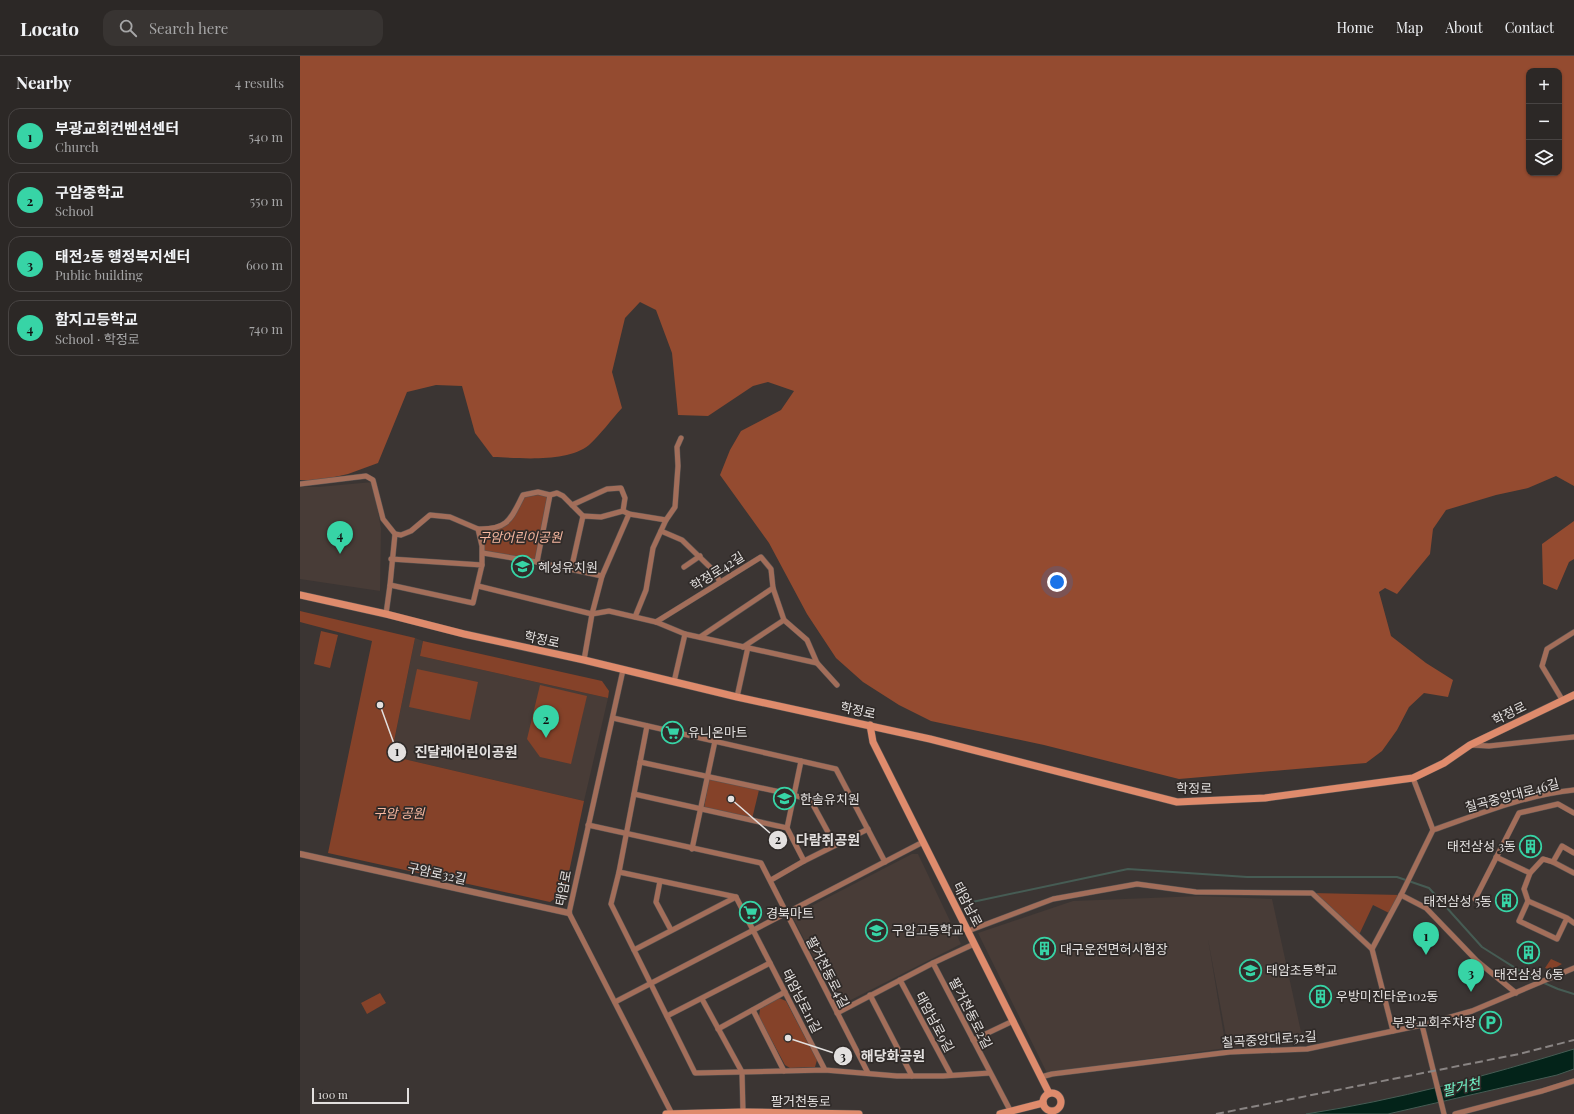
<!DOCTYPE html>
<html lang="en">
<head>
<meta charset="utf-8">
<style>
  :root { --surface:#2c2826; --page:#383432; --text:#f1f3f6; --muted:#a6a6a7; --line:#484443; --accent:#37d4a6 }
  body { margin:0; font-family:"Playfair Display","Noto Sans KR",serif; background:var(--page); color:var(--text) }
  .controls { position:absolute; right:12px; top:12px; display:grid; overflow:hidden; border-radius:8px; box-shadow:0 1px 3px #0004 }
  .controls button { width:36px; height:36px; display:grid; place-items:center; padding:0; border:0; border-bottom:1px solid var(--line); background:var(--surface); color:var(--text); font:20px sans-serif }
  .scale { position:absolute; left:12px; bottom:10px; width:97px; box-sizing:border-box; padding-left:4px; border:2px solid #e3e0df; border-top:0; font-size:11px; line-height:14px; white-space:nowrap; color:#e3e0df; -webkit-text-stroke:3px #302b29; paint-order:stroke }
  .you { position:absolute; left:757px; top:526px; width:14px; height:14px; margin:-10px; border:3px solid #fff; border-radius:50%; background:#1a73e8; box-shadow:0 0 0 6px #1a73e833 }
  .badge { display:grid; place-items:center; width:26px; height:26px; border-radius:50%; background:var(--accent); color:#111; font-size:13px; font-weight:700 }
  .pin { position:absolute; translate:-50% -33px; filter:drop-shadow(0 1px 2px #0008) }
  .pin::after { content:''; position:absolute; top:21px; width:14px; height:12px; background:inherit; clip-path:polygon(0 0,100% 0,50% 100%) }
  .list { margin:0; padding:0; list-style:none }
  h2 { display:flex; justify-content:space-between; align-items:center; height:52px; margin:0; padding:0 16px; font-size:17px }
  h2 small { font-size:13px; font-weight:400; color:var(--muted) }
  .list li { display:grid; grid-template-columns:26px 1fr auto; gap:12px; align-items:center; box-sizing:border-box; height:56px; margin:0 8px 8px; padding:0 8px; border:1px solid var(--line); border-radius:12px }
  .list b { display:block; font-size:15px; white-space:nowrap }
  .list p { margin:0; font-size:13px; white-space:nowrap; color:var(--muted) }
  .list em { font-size:13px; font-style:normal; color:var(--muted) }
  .icon { flex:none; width:22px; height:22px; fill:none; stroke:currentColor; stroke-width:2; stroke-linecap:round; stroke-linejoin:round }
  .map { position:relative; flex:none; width:1274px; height:1058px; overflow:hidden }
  header { display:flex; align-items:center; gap:24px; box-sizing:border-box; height:56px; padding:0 20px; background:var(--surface); border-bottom:1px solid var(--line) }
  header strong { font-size:19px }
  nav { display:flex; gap:22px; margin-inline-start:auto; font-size:14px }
  .search { width:280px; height:36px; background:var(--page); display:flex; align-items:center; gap:10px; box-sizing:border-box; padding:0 14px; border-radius:12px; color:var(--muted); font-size:15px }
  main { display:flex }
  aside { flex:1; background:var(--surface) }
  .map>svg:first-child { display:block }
  .built { fill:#483c37 }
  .green { fill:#854229 }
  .forest { fill:#944b30; fill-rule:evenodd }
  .water { fill:#032319; stroke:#465c54 }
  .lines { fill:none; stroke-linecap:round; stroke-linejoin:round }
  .stream { stroke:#465c54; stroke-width:2 }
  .minor-casing { stroke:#595452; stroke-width:6 }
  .tertiary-casing { stroke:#595452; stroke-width:7 }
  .secondary-casing { stroke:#595452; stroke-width:8 }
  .minor { stroke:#a36e5a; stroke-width:5 }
  .tertiary { stroke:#a36e5a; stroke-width:6 }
  .secondary { stroke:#df8b6c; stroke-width:7 }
  .rail { stroke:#898483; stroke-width:2; stroke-dasharray:8 4; stroke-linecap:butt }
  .labels { text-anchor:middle; stroke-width:3.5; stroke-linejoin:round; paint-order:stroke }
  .park-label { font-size:13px; font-style:italic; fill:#f8b8a0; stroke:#302b29 }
  .poi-label { font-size:13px; fill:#e3e0df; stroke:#302b29; text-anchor:start }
  .street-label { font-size:13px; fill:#e3e0df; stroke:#302b29 }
  .water-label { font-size:14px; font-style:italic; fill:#74facd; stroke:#302b29 }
  .leader { fill:none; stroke:#e3e0df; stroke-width:1.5 }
  .callout-dot { fill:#e3e0df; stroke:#302b29; stroke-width:1.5 }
  .mark-label { font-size:12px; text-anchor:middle; font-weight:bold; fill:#111 }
  .callout-label { font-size:14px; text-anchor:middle; font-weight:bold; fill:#e3e0df; stroke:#302b29; stroke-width:3.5; stroke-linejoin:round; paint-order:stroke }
</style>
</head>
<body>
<header>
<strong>Locato</strong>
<div class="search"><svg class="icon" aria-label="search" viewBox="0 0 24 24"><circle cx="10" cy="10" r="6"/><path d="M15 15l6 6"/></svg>Search here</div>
<nav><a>Home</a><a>Map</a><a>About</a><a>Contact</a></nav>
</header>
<main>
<aside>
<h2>Nearby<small>4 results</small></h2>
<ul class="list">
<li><span class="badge">1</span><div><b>부광교회컨벤션센터</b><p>Church</p></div><em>540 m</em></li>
<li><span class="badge">2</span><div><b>구암중학교</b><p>School</p></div><em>550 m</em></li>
<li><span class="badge">3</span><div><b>태전2동 행정복지센터</b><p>Public building</p></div><em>600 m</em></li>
<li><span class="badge">4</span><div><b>함지고등학교</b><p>School · 학정로</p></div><em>740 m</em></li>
</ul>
</aside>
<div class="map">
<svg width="1274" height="1058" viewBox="0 0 1274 1058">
  <rect width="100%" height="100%" fill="#3b3533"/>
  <g class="built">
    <path d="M 73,426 L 81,473 L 80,535 L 0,523 L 0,431 L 18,431 Z"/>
    <path d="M 115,582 L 123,585 L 120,600 L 308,642 L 284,745 L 91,700 Z"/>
    <path d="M 612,798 L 618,798 L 661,888 L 539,950 L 492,860 Z"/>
    <path d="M 901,840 L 972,843 L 1003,985 L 928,991 L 908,883 L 926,992 L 747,1017 L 678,877 L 773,845 Z"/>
  </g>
  <g class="green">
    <path d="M 238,439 L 248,440 L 235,504 L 185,495 L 181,474 L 209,465 L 224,440 Z"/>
    <path d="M 0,555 L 115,582 L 91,700 L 284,745 L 265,835 L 250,846 L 28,797 L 72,585 L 0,566 Z"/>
    <path d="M 21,575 L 38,579 L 30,612 L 14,608 Z"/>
    <path d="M 123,585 L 302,625 L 309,635 L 308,642 L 120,600 Z"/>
    <path d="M 117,613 L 178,626 L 170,664 L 109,651 Z"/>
    <path d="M 240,629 L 287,640 L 271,708 L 240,701 L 227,683 Z"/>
    <path d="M 409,723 L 459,734 L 452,763 L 404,752 Z"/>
    <path d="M 1012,837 L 1101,839 L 1091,858 L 1073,849 L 1058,881 Z"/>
    <path d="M 1251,903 L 1262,908 L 1251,914 L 1245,912 Z"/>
    <path d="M 80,937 L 86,947 L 67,958 L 61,947 Z"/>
    <path d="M 479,942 L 486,945 L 517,1004 L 515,1011 L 490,1012 L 485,1009 L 459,961 L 460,953 Z"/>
  </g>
  <g class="forest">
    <path d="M 0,0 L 1274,0 L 1274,430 L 1256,420 L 1228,432 L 1196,439 L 1146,454 L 1133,473 L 1130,498 L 1097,538 L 1085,532 L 1079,536 L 1091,580 L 1126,607 L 1153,624 L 1148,641 L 1124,637 L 1109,651 L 1097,674 L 1082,695 L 1066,707 L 879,723 L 744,689 L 631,665 L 599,649 L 563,626 L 536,602 L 507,558 L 469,487 L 420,419 L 430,394 L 441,375 L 481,354 L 494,335 L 468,326 L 453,330 L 408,360 L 378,359 L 372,297 L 356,254 L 340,246 L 325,262 L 312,316 L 322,352 C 311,364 301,378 289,389 C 267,407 219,402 193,401 L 175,377 L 162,330 L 136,329 L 107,336 L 78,407 L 48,418 L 17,425 L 0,424 ZM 1229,15 L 1259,15 L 1259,117 L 1229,117 Z"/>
    <path d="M 1274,465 L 1274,503 L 1269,506 L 1257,534 L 1243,528 L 1242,488 Z"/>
  </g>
  <path class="water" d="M 1274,993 L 1274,1013 L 1257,1019 L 1088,1058 L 1006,1058 C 1097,1044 1186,1020 1274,993 Z"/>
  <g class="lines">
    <path class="stream" d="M 663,848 L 828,813 L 947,821 L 1097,821 L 1129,832 L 1182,891 L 1228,920 L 1258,933 L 1274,938"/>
    <defs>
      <g id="minor">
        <path d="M 0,428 L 66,420 L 73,424 L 83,463 L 95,478 L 90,529 L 86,558"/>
        <path d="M 272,449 L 307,433 L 321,432 L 325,442 L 323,455"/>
        <path d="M 329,458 L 366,464 L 353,492 L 346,534 L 335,561"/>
        <path d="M 366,464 L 375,451 L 378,410 L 377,391 L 381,382"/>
        <path d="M 178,473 C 209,474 211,462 223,439 L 238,436 L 250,439"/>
        <path d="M 361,475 L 382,484 L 414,515 L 420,526"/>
        <path d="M 95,478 L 101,479 L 111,475 L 130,459 L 150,461 L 178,473 L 182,490 L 182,509"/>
        <path d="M 237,506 L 250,439 L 257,437 L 263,440 L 283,460"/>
        <path d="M 384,511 L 400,500"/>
        <path d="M 271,514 L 283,460 L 301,461 L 323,455 L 329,458 L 302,520"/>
        <path d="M 90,529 L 173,547 L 182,509 L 91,503"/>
        <path d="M 178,530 L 292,558 L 302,520 L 237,506 L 183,497"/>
        <path d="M 356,566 L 461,501 L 471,513 L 473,532 L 484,564 L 507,584 L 517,607 L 537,629"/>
        <path d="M 400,581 L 473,532"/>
        <path d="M 443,591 L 484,564"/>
        <path d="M 284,604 L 292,558 L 309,555 L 356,566 L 385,578 L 517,607"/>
        <path d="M 323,614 L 269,857 L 372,1058"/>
        <path d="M 374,626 L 385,578"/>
        <path d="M 437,641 L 448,591"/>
        <path d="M 1263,645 L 1242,610 L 1247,593 L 1274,576"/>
        <path d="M 313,662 L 536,713 L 585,806"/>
        <path d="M 1171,689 L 1189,690 L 1274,681"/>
        <path d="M 340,706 L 494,739 L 501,705"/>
        <path d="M 334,738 L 487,772 L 504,805"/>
        <path d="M 288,769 L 461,807 L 568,1017"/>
        <path d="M 487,772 L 494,739 L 511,745 L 535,789"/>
        <path d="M 1133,774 C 1179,758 1225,739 1274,734"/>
        <path d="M 392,793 L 415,685"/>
        <path d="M 1274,797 L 1262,790 L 1253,806 L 1274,817"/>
        <path d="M 1196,801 L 1230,817"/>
        <path d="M 319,816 L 436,841"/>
        <path d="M 471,824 L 504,805 L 568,773"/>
        <path d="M 360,825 L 356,846 L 371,874"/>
        <path d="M 1101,839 L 1126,852 L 1177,905 L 1216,937"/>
        <path d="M 1175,843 L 1219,757 L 1258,748 L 1274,757"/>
        <path d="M 1228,845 L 1224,833 L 1230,817 L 1243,803 L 1253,806"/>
        <path d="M 1267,862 L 1257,883 L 1219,865 L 1228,845 L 1267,862 L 1274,867"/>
        <path d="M 668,875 L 753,843 L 837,828 L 896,836 L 1012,837 L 1072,893"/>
        <path d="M 334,894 L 311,848 L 319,816 L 347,670"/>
        <path d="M 633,907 L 711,1056"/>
        <path d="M 600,924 L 651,1019"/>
        <path d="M 570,939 L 612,1020"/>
        <path d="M 402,943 L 442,1016 L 443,1056"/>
        <path d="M 315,946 L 623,786"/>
        <path d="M 453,954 L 484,1015"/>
        <path d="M 537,957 L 633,907 L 674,888"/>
        <path d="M 367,960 L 470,907"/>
        <path d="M 1122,969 L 1144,1058"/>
        <path d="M 418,973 L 485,936"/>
        <path d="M 1093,975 L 1072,893 L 1101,839 L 1133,774 L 1113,722"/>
        <path d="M 673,984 L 713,965"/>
        <path d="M 525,1014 L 436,841 L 334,894 L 395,1017 L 525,1014 L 597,1020 L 643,1020 L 690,1017"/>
        <path d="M 741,1021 L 752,1018 L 930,996 L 1007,993 L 1122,969 L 1172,955 L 1274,912"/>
        <path d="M 1155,1058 L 1242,1035 L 1274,1025"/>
      </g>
      <path id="tertiary" d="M 0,798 L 269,857"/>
      <g id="secondary">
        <path d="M 0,539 L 86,558 L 164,578 L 284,604 L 437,641 L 630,683 L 877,746 L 965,742 L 1113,722 L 1144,707 L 1170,689 L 1274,639"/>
        <path d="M 570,669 L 573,686 L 749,1037"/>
        <circle cx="752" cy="1046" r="9"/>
        <path d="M 366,1058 L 443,1056 L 559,1058"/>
        <path d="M 700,1058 L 743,1047"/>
      </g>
    </defs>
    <use href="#minor" class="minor-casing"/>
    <use href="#tertiary" class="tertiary-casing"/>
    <use href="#secondary" class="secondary-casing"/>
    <use href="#minor" class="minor"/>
    <use href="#tertiary" class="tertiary"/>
    <use href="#secondary" class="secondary"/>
    <path class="rail" d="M 916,1058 L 1219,998 L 1274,984"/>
  </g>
  <defs>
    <symbol id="school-ring" viewBox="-11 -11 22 22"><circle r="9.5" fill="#302b29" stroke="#37d4a6" stroke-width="1.5"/><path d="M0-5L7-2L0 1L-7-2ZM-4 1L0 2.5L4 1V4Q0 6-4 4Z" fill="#37d4a6"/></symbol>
    <symbol id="supermarket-ring" viewBox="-11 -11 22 22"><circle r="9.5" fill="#302b29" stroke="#37d4a6" stroke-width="1.5"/><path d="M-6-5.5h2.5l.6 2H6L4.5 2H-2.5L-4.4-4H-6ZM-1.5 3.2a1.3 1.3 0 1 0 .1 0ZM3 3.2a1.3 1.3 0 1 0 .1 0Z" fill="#37d4a6"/></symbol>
    <symbol id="building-ring" viewBox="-11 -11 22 22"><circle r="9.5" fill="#302b29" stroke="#37d4a6" stroke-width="1.5"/><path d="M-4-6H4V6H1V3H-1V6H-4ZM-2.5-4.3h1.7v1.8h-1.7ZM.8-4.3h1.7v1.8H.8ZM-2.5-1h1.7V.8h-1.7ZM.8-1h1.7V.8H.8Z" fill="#37d4a6"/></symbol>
    <symbol id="parking-ring" viewBox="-11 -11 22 22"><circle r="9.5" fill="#302b29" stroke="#37d4a6" stroke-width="1.5"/><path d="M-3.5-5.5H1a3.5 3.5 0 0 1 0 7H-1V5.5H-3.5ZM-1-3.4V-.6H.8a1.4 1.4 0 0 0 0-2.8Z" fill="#37d4a6"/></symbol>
  </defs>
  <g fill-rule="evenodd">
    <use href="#school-ring" x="210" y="498" width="25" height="25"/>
    <use href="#supermarket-ring" x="360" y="664" width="25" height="25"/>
    <use href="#school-ring" x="472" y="730" width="25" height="25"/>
    <use href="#building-ring" x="1218" y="778" width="25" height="25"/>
    <use href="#building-ring" x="1194" y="832" width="25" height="25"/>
    <use href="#supermarket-ring" x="438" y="844" width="25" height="25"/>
    <use href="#school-ring" x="564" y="862" width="25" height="25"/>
    <use href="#building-ring" x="732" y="880" width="25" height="25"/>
    <use href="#building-ring" x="1216" y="884" width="25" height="25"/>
    <use href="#school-ring" x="938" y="902" width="25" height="25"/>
    <use href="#building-ring" x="1008" y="928" width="25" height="25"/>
    <use href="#parking-ring" x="1178" y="954" width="25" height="25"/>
  </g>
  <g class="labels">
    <g class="park-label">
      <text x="220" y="486">구암어린이공원</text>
      <text x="99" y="762">구암 공원</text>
    </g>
    <g class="poi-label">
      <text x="238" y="516">혜성유치원</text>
      <text x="388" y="681">유니온마트</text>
      <text x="500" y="748">한솔유치원</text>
      <text x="1216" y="795" text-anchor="end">태전삼성 3동</text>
      <text x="1192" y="850" text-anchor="end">태전삼성 5동</text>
      <text x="466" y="862">경북마트</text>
      <text x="592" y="879">구암고등학교</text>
      <text x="760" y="898">대구운전면허시험장</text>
      <text x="966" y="919">태암초등학교</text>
      <text x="1229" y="923" text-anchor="middle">태전삼성 6동</text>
      <text x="1036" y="945">우방미진타운102동</text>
      <text x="1176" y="971" text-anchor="end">부광교회주차장</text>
    </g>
    <g class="street-label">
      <text transform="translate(417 515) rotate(-32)" y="5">학정로42길</text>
      <text transform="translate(242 583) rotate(12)" y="5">학정로</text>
      <text transform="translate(558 654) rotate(12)" y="5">학정로</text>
      <text transform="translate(1209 657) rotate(-26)" y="5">학정로</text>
      <text transform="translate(894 732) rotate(1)" y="5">학정로</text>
      <text transform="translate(1212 739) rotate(-15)" y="5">칠곡중앙대로46길</text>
      <text transform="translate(137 817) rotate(12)" y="5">구암로32길</text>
      <text transform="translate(263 832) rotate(-79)" y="5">태암로</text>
      <text transform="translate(668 848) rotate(63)" y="5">태암남로</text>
      <text transform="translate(528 916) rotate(63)" y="5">팔거천동로4길</text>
      <text transform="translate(502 945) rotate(63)" y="5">태암남로11길</text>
      <text transform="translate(671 957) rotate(63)" y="5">팔거천동로2길</text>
      <text transform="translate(635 966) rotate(62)" y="5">태암남로9길</text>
      <text transform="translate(969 983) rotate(-4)" y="5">칠곡중앙대로52길</text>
      <text x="501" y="1050">팔거천동로</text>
    </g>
    <g class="water-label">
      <text transform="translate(1161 1031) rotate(-13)" y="5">팔거천</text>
    </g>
  </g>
  <path class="leader" d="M80 649L97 696M431 743L478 784M488 982L543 1000"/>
  <g class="callout-dot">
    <circle cx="80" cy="649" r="4"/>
    <circle cx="431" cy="743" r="4"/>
    <circle cx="488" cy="982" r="4"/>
    <circle cx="97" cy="696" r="10"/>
    <circle cx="478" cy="784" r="10"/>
    <circle cx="543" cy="1000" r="10"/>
  </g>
  <g class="mark-label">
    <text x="97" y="700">1</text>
    <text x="478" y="788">2</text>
    <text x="543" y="1005">3</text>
  </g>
  <g class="callout-label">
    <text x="166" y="701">진달래어린이공원</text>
    <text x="528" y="789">다람쥐공원</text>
    <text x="593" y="1005">해당화공원</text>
  </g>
</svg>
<div class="controls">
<button>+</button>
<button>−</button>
<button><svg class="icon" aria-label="layers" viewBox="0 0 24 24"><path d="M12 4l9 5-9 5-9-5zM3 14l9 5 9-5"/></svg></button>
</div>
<div class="scale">100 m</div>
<div class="you"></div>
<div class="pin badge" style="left:1126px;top:899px">1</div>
<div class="pin badge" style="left:246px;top:682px">2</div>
<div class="pin badge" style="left:1171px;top:936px">3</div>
<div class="pin badge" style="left:40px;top:498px">4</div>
</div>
</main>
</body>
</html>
